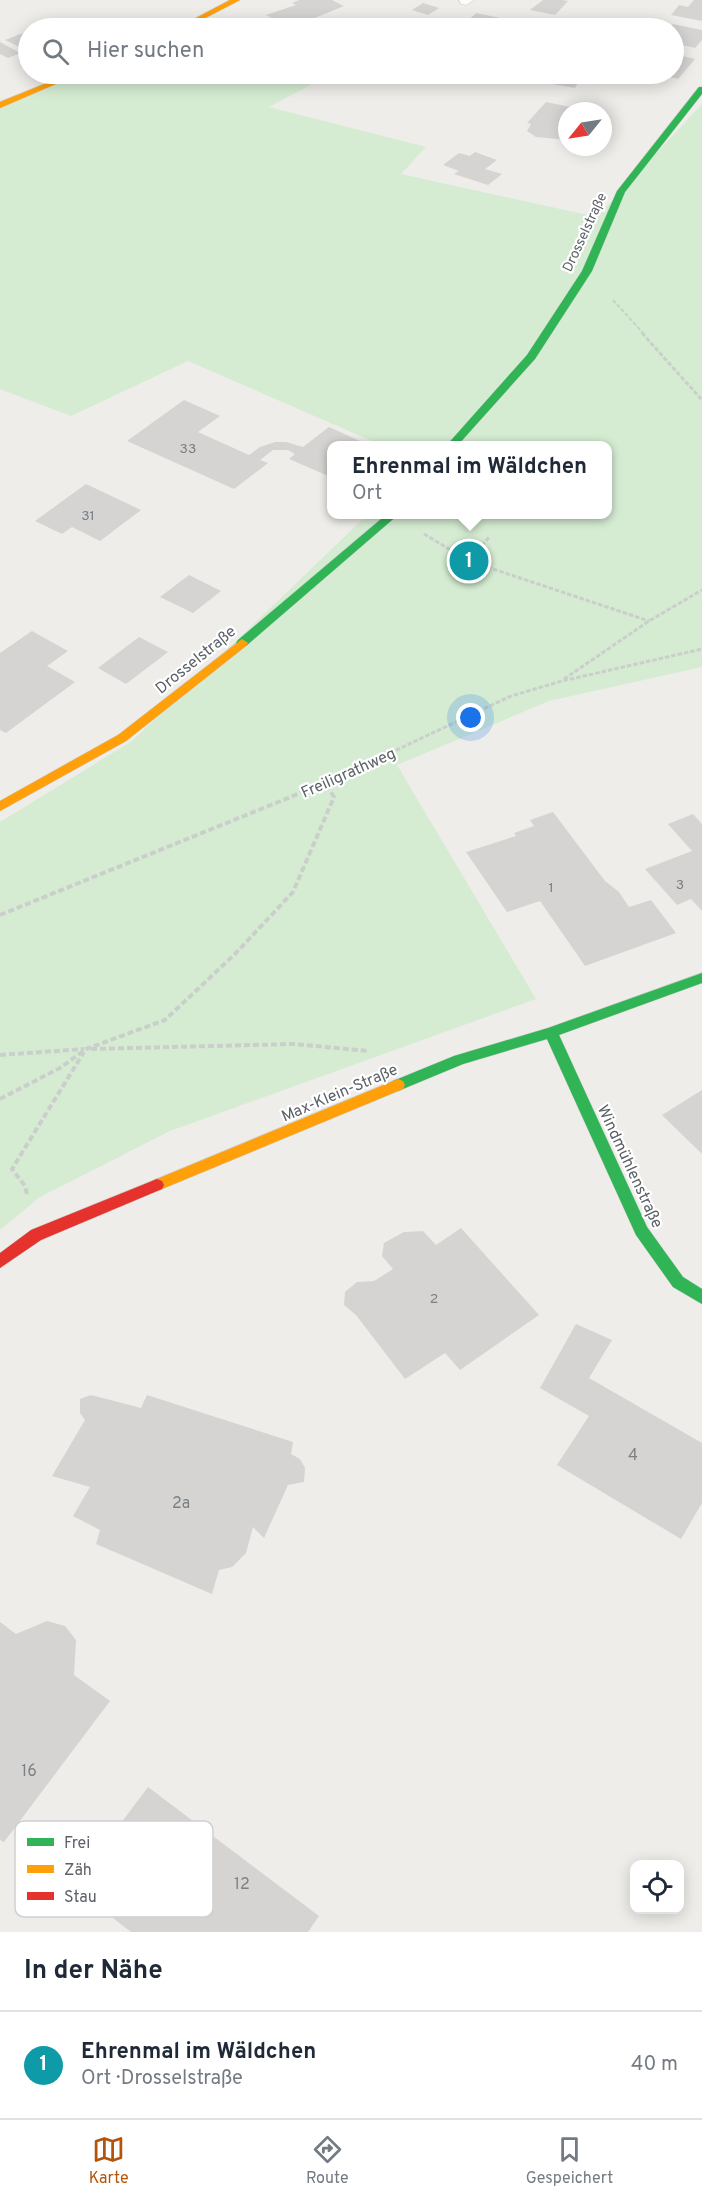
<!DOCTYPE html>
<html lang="de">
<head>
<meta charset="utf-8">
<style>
  :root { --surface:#fff; --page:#f2f2f3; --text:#1f2937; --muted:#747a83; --line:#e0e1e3; --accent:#b45309 }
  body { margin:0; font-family:Overpass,sans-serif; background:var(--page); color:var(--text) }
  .controls { position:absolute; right:18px; bottom:18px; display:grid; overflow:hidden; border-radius:12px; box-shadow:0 3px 15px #0003 }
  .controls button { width:54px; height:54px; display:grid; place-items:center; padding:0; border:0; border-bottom:2px solid var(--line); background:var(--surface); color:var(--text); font:30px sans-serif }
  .compass { position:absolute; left:558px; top:102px; width:54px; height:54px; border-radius:50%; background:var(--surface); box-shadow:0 3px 15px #0003; rotate:240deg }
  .you { position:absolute; left:471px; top:718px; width:21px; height:21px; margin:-15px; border:4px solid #fff; border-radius:50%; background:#1a73e8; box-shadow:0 0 0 9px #1a73e833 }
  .badge { display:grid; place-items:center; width:39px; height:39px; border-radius:50%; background:var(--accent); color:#fff; font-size:20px; font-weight:700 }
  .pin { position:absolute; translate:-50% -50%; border:3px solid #fff; box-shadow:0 2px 6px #0006 }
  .popup { position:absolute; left:327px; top:441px; width:285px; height:78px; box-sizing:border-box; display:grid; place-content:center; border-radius:12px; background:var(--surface); filter:drop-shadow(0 2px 4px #0005); font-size:20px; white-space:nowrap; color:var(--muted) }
  .popup b { font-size:22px; color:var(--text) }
  .popup::after { content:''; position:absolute; left:50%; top:100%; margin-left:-12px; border:12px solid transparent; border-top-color:var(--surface) }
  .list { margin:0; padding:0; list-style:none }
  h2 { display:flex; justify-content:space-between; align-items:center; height:78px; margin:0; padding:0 24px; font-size:26px }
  h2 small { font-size:20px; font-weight:400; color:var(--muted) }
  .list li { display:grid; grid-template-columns:39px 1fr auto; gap:18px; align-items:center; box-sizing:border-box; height:108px; padding:0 24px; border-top:2px solid var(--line) }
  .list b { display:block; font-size:22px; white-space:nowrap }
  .list p { margin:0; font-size:20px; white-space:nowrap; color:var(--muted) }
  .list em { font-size:20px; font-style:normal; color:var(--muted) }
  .icon { flex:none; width:33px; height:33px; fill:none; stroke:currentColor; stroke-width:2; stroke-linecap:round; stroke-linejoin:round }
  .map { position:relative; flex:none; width:702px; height:1932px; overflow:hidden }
  .search { position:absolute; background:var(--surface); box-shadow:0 3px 15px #0003; left:18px; right:18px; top:18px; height:66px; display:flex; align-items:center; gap:15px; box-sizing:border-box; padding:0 21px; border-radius:33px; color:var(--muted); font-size:22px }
  .sheet { height:186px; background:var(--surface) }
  nav { display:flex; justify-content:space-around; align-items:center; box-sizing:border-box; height:84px; border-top:2px solid var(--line); background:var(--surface); font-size:16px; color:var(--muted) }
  nav a { display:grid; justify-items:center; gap:3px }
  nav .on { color:var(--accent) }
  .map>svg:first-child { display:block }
  .green { fill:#d5ecd2 }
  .building { fill:#d5d4d2 }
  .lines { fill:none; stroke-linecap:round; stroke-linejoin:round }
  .lane-casing { stroke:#cbcbcb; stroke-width:1 }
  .fast-casing { stroke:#c9caca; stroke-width:1 }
  .slow-casing { stroke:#c9caca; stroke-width:1 }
  .jam-casing { stroke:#c9caca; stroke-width:1 }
  .path-far2 { stroke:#cacfcb; stroke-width:2; stroke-dasharray:4 2; stroke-linecap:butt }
  .path-far1 { stroke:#cacfcb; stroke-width:3; stroke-dasharray:4.5 2; stroke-linecap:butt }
  .path { stroke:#cacfcb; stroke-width:4; stroke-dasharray:6 3; stroke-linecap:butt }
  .lane { fill:#fcfcfc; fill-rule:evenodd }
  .fast { fill:#30b455; fill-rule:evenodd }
  .slow { fill:#ff9f0a; fill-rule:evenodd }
  .jam { fill:#e5322d; fill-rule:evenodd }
  .labels { text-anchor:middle; stroke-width:4.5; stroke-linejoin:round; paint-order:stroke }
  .far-street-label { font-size:14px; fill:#5d6268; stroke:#fff }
  .number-label { font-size:14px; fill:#7c8084 }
  .street-label { font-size:16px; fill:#5d6268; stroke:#fff }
  .near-number-label { font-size:16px; fill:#7c8084 }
  .key { fill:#fff; stroke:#ced0d2; stroke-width:1.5 }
  .key-label { font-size:16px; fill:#5d6268 }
</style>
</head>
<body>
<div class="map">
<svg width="702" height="1932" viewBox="0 0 702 1932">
  <rect width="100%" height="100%" fill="#eeede9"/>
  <path class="green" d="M 74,74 L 331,74 L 269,107 L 426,147 L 401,174 L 597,217 L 702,104 L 702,667 L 549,701 L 397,765 L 536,999 L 170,1131 L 40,1197 L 0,1230 L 0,822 L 132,741 L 367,515 L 607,514 L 607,446 L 381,445 L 188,361 L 71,416 L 0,389 L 0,105 Z"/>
  <g class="building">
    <path d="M 299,0 L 332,0 L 344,6 L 290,28 L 266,15 L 296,5 L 292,3 Z"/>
    <path d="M 543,0 L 562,0 L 568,1 L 555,15 L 530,10 Z"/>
    <path d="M 694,0 L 702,0 L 702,21 L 671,15 L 679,5 L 688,7 Z"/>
    <path d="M 423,3 L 439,8 L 428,15 L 412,10 Z"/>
    <path d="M 476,13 L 519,22 L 513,28 L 460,28 Z"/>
    <path d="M 53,21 L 68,28 L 34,28 Z"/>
    <path d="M 673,24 L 702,30 L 702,40 L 695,48 L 674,43 L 674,28 L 669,28 Z"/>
    <path d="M 28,31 L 28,51 L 5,40 Z"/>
    <path d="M 0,42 L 20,53 L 8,58 L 0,54 Z"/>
    <path d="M 674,54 L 695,59 L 678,79 L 660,74 L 674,74 Z"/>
    <path d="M 532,74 L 567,74 L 582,76 L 575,88 L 528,80 Z"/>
    <path d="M 546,102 L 580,109 L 578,111 L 567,111 L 567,140 L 536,137 L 527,131 L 531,124 L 527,123 Z"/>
    <path d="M 475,152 L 497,160 L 485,169 L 502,174 L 488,185 L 454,174 L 459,171 L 443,165 L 459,153 L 470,156 Z"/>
    <path d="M 184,400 L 220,416 L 198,432 L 249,455 L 260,447 L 275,442 L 286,442 L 303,447 L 329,427 L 371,446 L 331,446 L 331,477 L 289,459 L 295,454 L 288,450 L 273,450 L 260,460 L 268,463 L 234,489 L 127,441 Z"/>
    <path d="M 86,484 L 141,510 L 100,541 L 72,527 L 62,534 L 35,521 Z"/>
    <path d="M 189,575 L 221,591 L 193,613 L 160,597 Z"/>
    <path d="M 32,631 L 68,651 L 47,666 L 75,682 L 6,733 L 0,730 L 0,653 Z"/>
    <path d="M 139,637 L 168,652 L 126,684 L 98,668 Z"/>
    <path d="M 553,812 L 605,881 L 619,892 L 629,907 L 651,900 L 676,933 L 585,966 L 540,901 L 507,912 L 466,852 L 516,836 L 514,833 L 534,826 L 530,820 Z"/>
    <path d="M 693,814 L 702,824 L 702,911 L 691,899 L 677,905 L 645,869 L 692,851 L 668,824 Z"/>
    <path d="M 702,1090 L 702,1154 L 662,1115 Z"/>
    <path d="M 461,1228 L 539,1315 L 460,1370 L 445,1353 L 405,1379 L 356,1315 L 344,1305 L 345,1292 L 357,1282 L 374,1281 L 393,1269 L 382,1256 L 384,1243 L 404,1232 L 423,1231 L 436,1245 Z"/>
    <path d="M 576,1324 L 612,1340 L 589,1378 L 702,1443 L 702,1503 L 681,1539 L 557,1465 L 589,1416 L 540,1388 Z"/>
    <path d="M 91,1395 L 141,1408 L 147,1395 L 293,1442 L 291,1454 L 300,1459 L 305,1468 L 304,1482 L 288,1485 L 264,1538 L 253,1527 L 246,1553 L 232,1567 L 219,1570 L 212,1594 L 96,1544 L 100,1530 L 73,1516 L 90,1487 L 52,1476 L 85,1420 L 80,1413 L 80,1399 Z"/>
    <path d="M 47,1621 L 65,1626 L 76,1640 L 74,1675 L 110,1701 L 4,1842 L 0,1840 L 0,1622 L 16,1634 Z"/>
    <path d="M 148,1787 L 319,1916 L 308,1932 L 131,1932 L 73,1887 Z"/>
  </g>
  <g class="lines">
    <defs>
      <path id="lane" d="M 459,0 L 474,0 L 466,5 L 461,4 Z"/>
      <g id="fast">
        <path d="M 699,87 L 702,87 L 702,94 L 625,192 L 592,271 L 535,359 L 457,446 L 446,446 L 527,355 L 582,271 L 617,191 Z"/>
        <path d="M 387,514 L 399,514 L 246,646 L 238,646 L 236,643 L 238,640 Z"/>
        <path d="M 702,973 L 702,983 L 559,1035 L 647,1227 L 683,1277 L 702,1289 L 702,1304 L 673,1287 L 636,1235 L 547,1039 L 463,1064 L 398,1091 L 393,1089 L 391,1085 L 393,1081 L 454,1056 L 548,1028 Z"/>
      </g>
      <g id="slow">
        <path d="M 230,0 L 240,0 L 186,28 L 177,28 Z"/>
        <path d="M 69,74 L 79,74 L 0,108 L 0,102 Z"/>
        <path d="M 242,639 L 248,643 L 246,646 L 126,741 L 0,811 L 0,801 L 118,735 Z"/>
        <path d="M 398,1079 L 403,1081 L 405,1085 L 403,1089 L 162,1189 L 157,1191 L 152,1189 L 150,1185 L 152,1181 Z"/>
      </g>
      <path id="jam" d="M 157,1179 L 162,1181 L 164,1185 L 162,1189 L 41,1240 L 0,1268 L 0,1253 L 31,1230 Z"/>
    </defs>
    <use href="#lane" class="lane-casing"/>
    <use href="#fast" class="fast-casing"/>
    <use href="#slow" class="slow-casing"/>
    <use href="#jam" class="jam-casing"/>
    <path class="path-far2" d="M 613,300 L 644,334"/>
    <g class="path-far1">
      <path d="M 642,333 L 702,400"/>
      <path d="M 424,534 L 469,561 L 649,621"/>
      <path d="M 457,576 L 490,536"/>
      <path d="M 564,679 L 649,621 L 702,590"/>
      <path d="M 390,753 L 511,696 L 562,681 L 702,649"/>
    </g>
    <g class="path">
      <path d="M 0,915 L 325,783 L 393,751"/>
      <path d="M 91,1049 L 294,1044 L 368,1051"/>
      <path d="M 0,1055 L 84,1049"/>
      <path d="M 0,1099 L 60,1068 L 86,1049 L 165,1020 L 236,953 L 293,892 L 334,797 L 325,783"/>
      <path d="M 27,1194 L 25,1186 L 12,1169 L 84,1052"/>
    </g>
    <use href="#lane" class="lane"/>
    <use href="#fast" class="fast"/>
    <use href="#slow" class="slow"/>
    <use href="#jam" class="jam"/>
  </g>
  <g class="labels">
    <g class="far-street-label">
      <text transform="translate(584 232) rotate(-65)" y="5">Drosselstraße</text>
    </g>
    <g class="number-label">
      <text x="188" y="453">33</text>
      <text x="88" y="520">31</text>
      <text x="680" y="889">3</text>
      <text x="551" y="892">1</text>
      <text x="434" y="1303">2</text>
    </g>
    <g class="street-label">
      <text transform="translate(195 659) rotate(-39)" y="6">Drosselstraße</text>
      <text transform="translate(348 772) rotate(-24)" y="6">Freiligrathweg</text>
      <text transform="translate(339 1092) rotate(-23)" y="6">Max-Klein-Straße</text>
      <text transform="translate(631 1166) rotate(65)" y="6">Windmühlenstraße</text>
    </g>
    <g class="near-number-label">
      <text x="633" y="1460">4</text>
      <text x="181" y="1508">2a</text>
      <text x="29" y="1776">16</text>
      <text x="242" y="1889">12</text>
    </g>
  </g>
  <rect x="15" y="1821" width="198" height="96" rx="9" class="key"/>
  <rect x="27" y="1838" width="27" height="8" fill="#30b455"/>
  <rect x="27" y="1865" width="27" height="8" fill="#ff9f0a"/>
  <rect x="27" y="1892" width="27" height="8" fill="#e5322d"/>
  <g class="key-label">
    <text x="64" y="1848">Frei</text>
    <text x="64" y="1875">Zäh</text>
    <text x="64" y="1902">Stau</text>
  </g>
</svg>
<div class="controls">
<button><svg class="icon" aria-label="locate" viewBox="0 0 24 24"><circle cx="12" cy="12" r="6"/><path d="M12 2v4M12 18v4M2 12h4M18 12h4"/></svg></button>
</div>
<svg class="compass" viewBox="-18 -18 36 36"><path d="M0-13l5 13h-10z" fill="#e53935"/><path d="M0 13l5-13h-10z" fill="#747a83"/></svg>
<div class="you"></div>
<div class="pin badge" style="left:469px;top:561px;background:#0f9aa8">1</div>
<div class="popup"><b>Ehrenmal im Wäldchen</b>Ort</div>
<div class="search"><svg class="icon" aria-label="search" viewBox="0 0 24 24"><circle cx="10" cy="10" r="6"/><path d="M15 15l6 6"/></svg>Hier suchen</div>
</div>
<section class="sheet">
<h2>In der Nähe<small></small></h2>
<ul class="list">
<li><span class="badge" style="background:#0f9aa8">1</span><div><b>Ehrenmal im Wäldchen</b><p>Ort · Drosselstraße</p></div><em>40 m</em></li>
</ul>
</section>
<nav>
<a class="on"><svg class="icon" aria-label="map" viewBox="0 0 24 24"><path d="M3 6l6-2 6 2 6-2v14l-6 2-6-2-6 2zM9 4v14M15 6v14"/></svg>Karte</a>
<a><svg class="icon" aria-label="directions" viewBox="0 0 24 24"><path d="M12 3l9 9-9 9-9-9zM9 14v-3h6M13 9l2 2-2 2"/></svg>Route</a>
<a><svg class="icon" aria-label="saved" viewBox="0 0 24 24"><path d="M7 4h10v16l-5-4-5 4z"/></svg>Gespeichert</a>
</nav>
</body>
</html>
